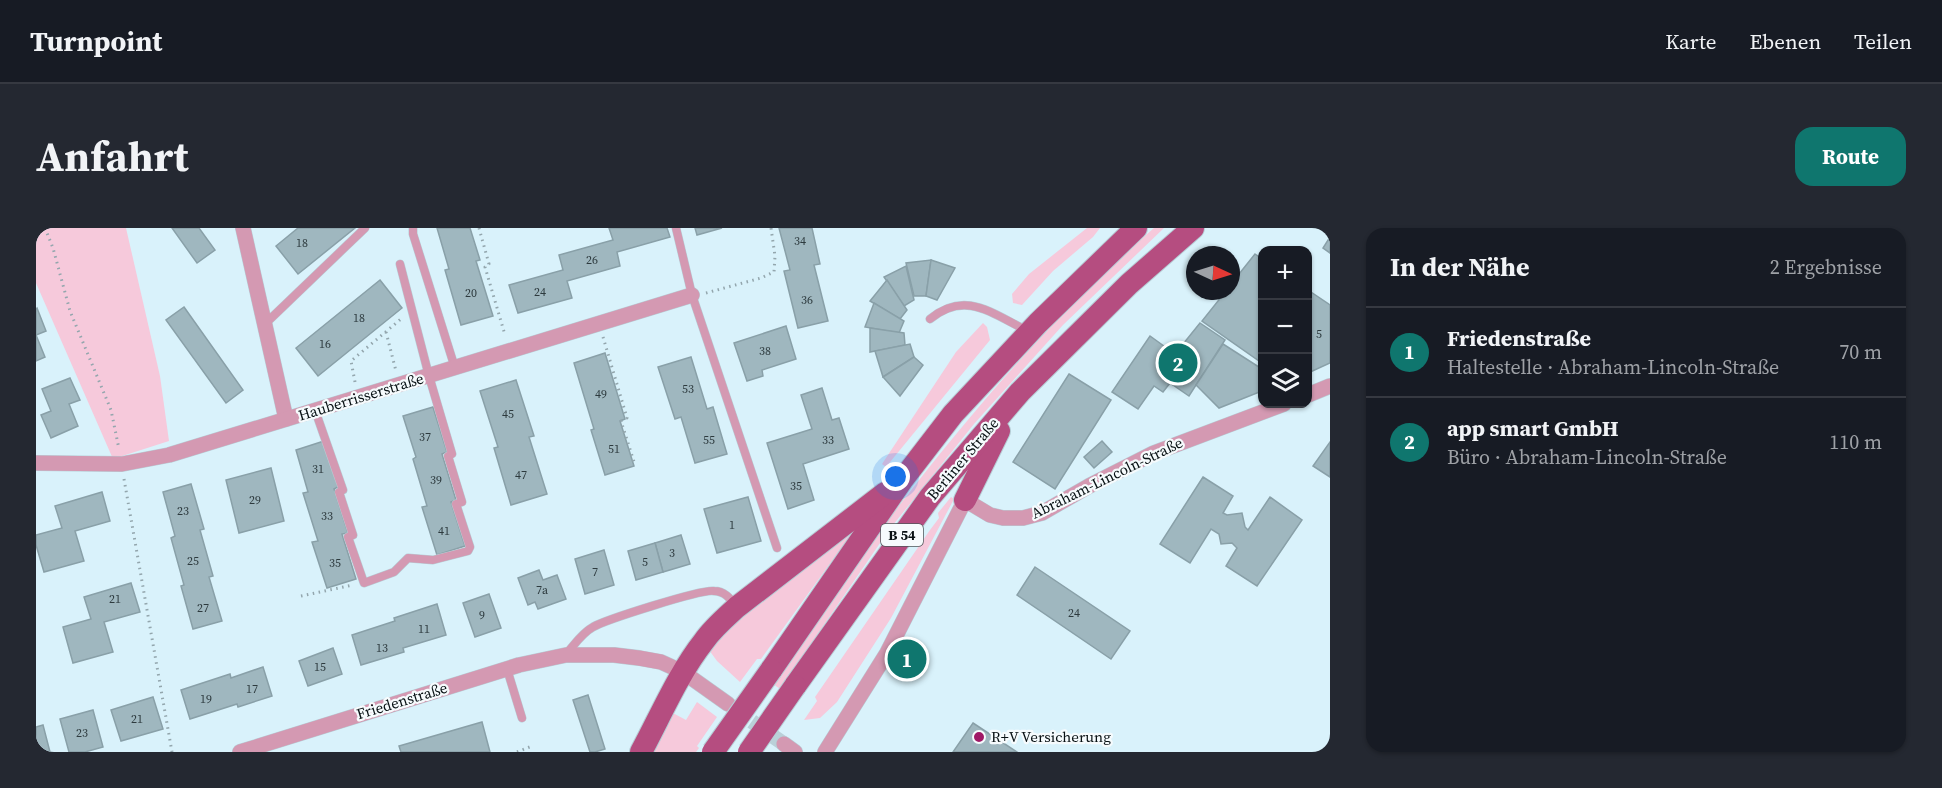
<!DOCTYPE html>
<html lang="de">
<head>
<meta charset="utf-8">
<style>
  :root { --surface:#171b24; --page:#242831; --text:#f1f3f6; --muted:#9ea1a6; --line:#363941; --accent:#0f766e }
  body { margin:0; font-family:"Source Serif 4",serif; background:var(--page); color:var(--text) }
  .controls { position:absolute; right:18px; top:18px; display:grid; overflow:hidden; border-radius:12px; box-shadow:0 2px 4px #0004 }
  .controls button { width:54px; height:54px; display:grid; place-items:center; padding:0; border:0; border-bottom:2px solid var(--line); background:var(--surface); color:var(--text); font:30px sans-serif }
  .compass { position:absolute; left:1150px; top:18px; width:54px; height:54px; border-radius:50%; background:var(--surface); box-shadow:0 2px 4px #0004; rotate:94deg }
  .you { position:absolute; left:860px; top:249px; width:21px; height:21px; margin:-15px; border:4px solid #fff; border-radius:50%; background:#1a73e8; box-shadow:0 0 0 9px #1a73e833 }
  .badge { display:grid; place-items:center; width:39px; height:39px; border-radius:50%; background:var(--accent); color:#fff; font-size:20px; font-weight:700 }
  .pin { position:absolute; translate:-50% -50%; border:3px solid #fff; box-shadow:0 2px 6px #0006 }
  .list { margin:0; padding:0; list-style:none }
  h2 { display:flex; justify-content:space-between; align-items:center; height:78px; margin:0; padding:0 24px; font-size:26px }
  h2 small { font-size:20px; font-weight:400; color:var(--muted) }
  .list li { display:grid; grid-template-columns:39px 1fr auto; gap:18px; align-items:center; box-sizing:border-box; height:90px; padding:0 24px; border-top:2px solid var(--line) }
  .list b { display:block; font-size:22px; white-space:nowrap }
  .list p { margin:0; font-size:20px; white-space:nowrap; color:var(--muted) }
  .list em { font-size:20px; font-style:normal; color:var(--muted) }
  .icon { flex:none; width:33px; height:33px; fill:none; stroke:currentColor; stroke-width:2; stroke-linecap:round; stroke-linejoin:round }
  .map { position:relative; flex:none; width:1294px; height:524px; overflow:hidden; border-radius:18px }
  header { display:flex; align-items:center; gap:36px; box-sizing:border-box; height:84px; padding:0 30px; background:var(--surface); border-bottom:2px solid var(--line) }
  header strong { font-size:28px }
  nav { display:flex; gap:33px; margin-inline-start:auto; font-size:21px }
  .intro { display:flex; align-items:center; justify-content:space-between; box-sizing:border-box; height:144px; padding:0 36px }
  h1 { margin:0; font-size:42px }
  .button { padding:15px 27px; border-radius:18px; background:var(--accent); color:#fff; font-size:21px; font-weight:700 }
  main { display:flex; gap:36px; padding:0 36px }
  aside { flex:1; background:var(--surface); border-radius:18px; box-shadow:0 2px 4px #0004 }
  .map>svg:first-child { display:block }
  .green { fill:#f6c9db }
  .building { fill:#9fb7bf; stroke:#89a0a8; stroke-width:1.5 }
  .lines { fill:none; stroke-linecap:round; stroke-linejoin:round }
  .street-tunnel { stroke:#bad0d8; stroke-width:15; stroke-dasharray:15 8; stroke-linecap:butt }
  .lane-casing { stroke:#b7ced6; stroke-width:9 }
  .street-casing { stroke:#b7ced6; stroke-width:16 }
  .primary-casing { stroke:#b7ced6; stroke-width:24 }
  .path { stroke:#93a6ad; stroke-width:3; stroke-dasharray:1.5 4.5; stroke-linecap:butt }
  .lane { stroke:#d499b2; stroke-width:8 }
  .street { stroke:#d499b2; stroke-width:15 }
  .primary { stroke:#b54d80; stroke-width:22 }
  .primary-bridge-casing { stroke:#b7ced6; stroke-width:24; stroke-linecap:butt }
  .primary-bridge { stroke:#b54d80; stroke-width:22 }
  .poi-dot { fill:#9f1866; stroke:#f6fbfd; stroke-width:2 }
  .labels { text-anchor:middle; stroke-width:4.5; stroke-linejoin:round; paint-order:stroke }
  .number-label { font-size:12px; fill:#2d3a3e }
  .shield { fill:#f6fbfd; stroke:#4f5659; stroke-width:1.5 }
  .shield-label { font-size:14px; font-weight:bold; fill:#071013 }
  .street-label { font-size:15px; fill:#071013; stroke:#f6fbfd }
  .poi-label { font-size:15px; fill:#071013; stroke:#f6fbfd; text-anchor:start }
</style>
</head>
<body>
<header>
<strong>Turnpoint</strong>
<nav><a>Karte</a><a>Ebenen</a><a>Teilen</a></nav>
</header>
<div class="intro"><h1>Anfahrt</h1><a class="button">Route</a></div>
<main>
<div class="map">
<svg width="1294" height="524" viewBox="0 0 1294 524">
  <rect width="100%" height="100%" fill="#d9f2fb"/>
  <g class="green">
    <path d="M 0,0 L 90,0 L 124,148 L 133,213 L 77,231 L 0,55 Z"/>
    <path d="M 1051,0 L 1064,0 L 1057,9 L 1017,43 L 986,77 L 977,75 L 976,66 L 993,46 Z"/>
    <path d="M 1118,0 L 1128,0 L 1027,97 L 938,196 L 853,302 L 744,461 L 737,456 C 774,403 810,348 849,296 C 928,192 1019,85 1118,0 Z"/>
    <path d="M 947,95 L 951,99 L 954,112 L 850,239 L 846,236 L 920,124 Z"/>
    <path d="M 915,269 L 918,271 L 855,390 L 801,474 L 784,490 L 768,492 L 781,473 L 779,469 L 894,302 L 903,290 L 902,285 Z"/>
    <path d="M 819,301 L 725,431 L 721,431 L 704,454 L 681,433 L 673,422 L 709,385 Z"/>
    <path d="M 661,474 L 681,489 L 661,518 L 663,520 L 660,524 L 615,524 L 635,484 L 650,492 Z"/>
  </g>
  <g class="building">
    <path d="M 136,0 L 163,0 L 179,22 L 161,35 Z"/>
    <path d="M 262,0 L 319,0 L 262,46 L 240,18 Z"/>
    <path d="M 401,0 L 434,0 L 444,32 L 440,33 L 457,88 L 425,97 L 409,42 L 413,41 Z"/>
    <path d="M 573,0 L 631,0 L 634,9 L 581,24 L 584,38 L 531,53 L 536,70 L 482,85 L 473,57 L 527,42 L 523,27 L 577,12 Z"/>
    <path d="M 659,0 L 686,0 L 661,7 Z"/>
    <path d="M 743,0 L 776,0 L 784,36 L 778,37 L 792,93 L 762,100 L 748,43 L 754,42 Z"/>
    <path d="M 1294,9 L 1294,25 L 1287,20 Z"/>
    <path d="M 1219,26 L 1226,31 L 1226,135 L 1166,93 L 1190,63 L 1195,63 L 1195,56 Z"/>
    <path d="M 895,32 L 890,68 L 878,68 L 870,35 Z"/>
    <path d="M 895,32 L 919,40 L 901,72 L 890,68 Z"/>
    <path d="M 870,38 L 878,72 L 868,78 L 848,49 Z"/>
    <path d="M 344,52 L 366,80 L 282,148 L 260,120 Z"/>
    <path d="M 851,52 L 871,82 L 864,91 L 834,73 Z"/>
    <path d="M 1272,62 L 1294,77 L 1294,135 L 1272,145 Z"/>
    <path d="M 838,75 L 868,93 L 863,105 L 829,99 Z"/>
    <path d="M 148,79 L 207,162 L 190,175 L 130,92 Z"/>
    <path d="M 1,80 L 10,103 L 0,107 L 9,129 L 0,133 L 0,81 Z"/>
    <path d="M 1164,95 L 1189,112 L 1153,168 L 1134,155 L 1127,164 L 1118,158 L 1102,181 L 1076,164 L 1114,108 L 1139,126 Z"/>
    <path d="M 750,98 L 760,131 L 726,142 L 727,148 L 711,153 L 698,115 Z"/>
    <path d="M 834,100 L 868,105 L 869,117 L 834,124 Z"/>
    <path d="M 874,116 L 878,129 L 847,149 L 839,123 Z"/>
    <path d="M 1187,116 L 1226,141 L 1226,163 L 1183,180 L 1160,157 Z"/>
    <path d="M 569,125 L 589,191 L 584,193 L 598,238 L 569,247 L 555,202 L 558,201 L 538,135 Z"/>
    <path d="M 655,129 L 671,181 L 677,179 L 691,226 L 659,235 L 645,189 L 639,191 L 622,139 Z"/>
    <path d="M 878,129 L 887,137 L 864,168 L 847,149 Z"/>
    <path d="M 1033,146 L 1075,172 L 1019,261 L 977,234 Z"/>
    <path d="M 34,150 L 44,172 L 33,176 L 42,198 L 15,210 L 5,187 L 15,183 L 6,161 Z"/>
    <path d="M 480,152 L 498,208 L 493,209 L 511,266 L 475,277 L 458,220 L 462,219 L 444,163 Z"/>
    <path d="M 786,160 L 796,192 L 803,190 L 813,221 L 767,236 L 778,272 L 752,281 L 731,215 L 776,201 L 765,167 Z"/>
    <path d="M 397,179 L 411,224 L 406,226 L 420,272 L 415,274 L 429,318 L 401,327 L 386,279 L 391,278 L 377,231 L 380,229 L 367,188 Z"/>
    <path d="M 288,213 L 302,259 L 298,261 L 312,305 L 306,306 L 320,351 L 291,360 L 276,314 L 282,313 L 267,265 L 272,264 L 260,222 Z"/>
    <path d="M 1066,213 L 1076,224 L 1058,240 L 1048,229 Z"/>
    <path d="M 1294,214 L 1294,249 L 1277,238 Z"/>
    <path d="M 235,240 L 248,293 L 203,305 L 190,252 Z"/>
    <path d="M 1167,249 L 1197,268 L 1187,285 L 1191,287 L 1206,285 L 1209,299 L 1212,302 L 1234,269 L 1266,292 L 1221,358 L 1190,338 L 1201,320 L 1196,315 L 1185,316 L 1183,306 L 1175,301 L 1154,335 L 1124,316 Z"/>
    <path d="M 155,256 L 168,301 L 164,302 L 177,348 L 173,349 L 186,393 L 157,401 L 145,358 L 148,357 L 135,310 L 139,308 L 127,264 Z"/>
    <path d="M 66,264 L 74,293 L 39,303 L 48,333 L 8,344 L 0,317 L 0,307 L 26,300 L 19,278 Z"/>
    <path d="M 712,269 L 725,313 L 681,325 L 668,281 Z"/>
    <path d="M 645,307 L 654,336 L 627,344 L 619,315 Z"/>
    <path d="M 619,315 L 627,344 L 600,352 L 592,323 Z"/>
    <path d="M 568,322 L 578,357 L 549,366 L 539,331 Z"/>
    <path d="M 999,339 L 1094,403 L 1075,431 L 981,367 Z"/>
    <path d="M 503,342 L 507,352 L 521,347 L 530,371 L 502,381 L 499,374 L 492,377 L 482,350 Z"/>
    <path d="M 95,355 L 104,384 L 68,394 L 77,424 L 37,435 L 27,399 L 55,391 L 48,369 Z"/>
    <path d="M 453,366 L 465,400 L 439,409 L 427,375 Z"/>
    <path d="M 401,376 L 410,407 L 367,420 L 368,424 L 325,437 L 316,407 L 359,393 L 358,390 Z"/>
    <path d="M 297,420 L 306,446 L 272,458 L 263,433 Z"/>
    <path d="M 227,439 L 236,468 L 202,479 L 201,476 L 154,491 L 145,462 L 194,446 L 195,450 Z"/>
    <path d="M 552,467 L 569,521 L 559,524 L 554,524 L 537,472 Z"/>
    <path d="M 117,469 L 127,501 L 85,513 L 75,482 Z"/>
    <path d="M 57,482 L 67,519 L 49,524 L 33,524 L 24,491 Z"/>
    <path d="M 446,494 L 454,524 L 365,524 L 363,518 Z"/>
    <path d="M 937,495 L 981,524 L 917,524 Z"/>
    <path d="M 7,497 L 14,524 L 0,524 L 0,499 Z"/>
  </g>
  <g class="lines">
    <path class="street-tunnel" d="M 697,480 L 748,516"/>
    <defs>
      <g id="lane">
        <path d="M 377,0 L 377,6 L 419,140"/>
        <path d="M 640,0 L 656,67 L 741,320"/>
        <path d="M 894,91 C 929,62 955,85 990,102"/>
        <path d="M 229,96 L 329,0"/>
        <path d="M 279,182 L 307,262 L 303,264 L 317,307 L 312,309 L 328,355 L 358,344 L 372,330 L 397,332 L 432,323 L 434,319 L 420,276 L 426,274 L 412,228 L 416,226 L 393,148 L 364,36"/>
        <path d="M 531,425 C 539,416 546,405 557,399 C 569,392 665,361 678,363 C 688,363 694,370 700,378"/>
        <path d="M 471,441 L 486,490"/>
      </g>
      <g id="street">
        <path d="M 207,0 L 250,191"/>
        <path d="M 1272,167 L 1294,158"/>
        <path d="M 0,235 L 86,236 L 133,227 L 656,67"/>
        <path d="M 748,516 L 759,524"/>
        <path d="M 204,524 L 483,437 L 530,427 L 578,427 L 603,430 L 625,434 L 647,444 L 692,476"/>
        <path d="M 789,524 L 851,425 L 929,272 L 954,287 L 967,290 L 987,290 L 1006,285 L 1053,258 L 1118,225 L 1248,176"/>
      </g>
      <g id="primary">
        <path d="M 929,272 L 963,203"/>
        <path d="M 735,442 L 867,251 L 917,186 L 1002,95 L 1100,0"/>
        <path d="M 759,458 L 894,269 L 984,164 L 1093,56 L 1157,0"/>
        <path d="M 605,524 C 625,487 642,446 668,413 C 677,400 689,390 701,379 L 849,265"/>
      </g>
    </defs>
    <use href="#lane" class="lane-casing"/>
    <use href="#street" class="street-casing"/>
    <use href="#primary" class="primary-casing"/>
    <g class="path">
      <path d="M 9,0 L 17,20 L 34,83 L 75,182 L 83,221"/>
      <path d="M 443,0 L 453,36 L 449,39 L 469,107"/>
      <path d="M 670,65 L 725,50 L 738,44 L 739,28 L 735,0"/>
      <path d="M 350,104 L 360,143"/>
      <path d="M 567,109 L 591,190 L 585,193 L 599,237"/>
      <path d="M 319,154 L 315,133 L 365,91"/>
      <path d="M 88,251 L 136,524"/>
      <path d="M 265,368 L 317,357"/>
      <path d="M 481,524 L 496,518"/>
    </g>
    <use href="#lane" class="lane"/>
    <use href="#street" class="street"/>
    <use href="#primary" class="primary"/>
    <defs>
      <g id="primary-bridge">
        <path d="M 677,524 L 735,442"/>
        <path d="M 713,524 L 759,458"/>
      </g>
    </defs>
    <use href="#primary-bridge" class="primary-bridge-casing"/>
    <use href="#primary-bridge" class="primary-bridge"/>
  </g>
  <circle class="poi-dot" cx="943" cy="509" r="6"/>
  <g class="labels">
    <g class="number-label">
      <text x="764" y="17">34</text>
      <text x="266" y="19">18</text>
      <text x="556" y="36">26</text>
      <text x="504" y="68">24</text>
      <text x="435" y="69">20</text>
      <text x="771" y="76">36</text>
      <text x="323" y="94">18</text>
      <text x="1283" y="110">5</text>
      <text x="289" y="120">16</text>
      <text x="729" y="127">38</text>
      <text x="652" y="165">53</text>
      <text x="565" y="170">49</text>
      <text x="472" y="190">45</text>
      <text x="389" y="213">37</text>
      <text x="673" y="216">55</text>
      <text x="792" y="216">33</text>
      <text x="578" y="225">51</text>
      <text x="282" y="245">31</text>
      <text x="485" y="251">47</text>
      <text x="400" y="256">39</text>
      <text x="760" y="262">35</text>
      <text x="219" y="276">29</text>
      <text x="147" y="287">23</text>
      <text x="291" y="292">33</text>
      <text x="696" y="301">1</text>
      <text x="408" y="307">41</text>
      <text x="636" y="329">3</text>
      <text x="157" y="337">25</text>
      <text x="609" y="338">5</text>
      <text x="299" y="339">35</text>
      <text x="559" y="348">7</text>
      <text x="506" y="366">7a</text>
      <text x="79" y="375">21</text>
      <text x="167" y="384">27</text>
      <text x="1038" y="389">24</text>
      <text x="446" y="391">9</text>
      <text x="388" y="405">11</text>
      <text x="346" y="424">13</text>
      <text x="284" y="443">15</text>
      <text x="216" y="465">17</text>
      <text x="170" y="475">19</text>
      <text x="101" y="495">21</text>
      <text x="46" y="509">23</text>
    </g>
    <rect class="shield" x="845" y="296" width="42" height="22" rx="4.5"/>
    <g class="shield-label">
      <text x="866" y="312">B 54</text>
    </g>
    <g class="street-label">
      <text transform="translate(325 169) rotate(-17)" y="5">Hauberrisserstraße</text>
      <text transform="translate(927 231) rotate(-50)" y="5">Berliner Straße</text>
      <text transform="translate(1071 250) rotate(-26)" y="5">Abraham-Lincoln-Straße</text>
      <text transform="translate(366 473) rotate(-17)" y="5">Friedenstraße</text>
    </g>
    <g class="poi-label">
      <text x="955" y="514">R+V Versicherung</text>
    </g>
  </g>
</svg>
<div class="controls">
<button>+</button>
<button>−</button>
<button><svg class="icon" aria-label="layers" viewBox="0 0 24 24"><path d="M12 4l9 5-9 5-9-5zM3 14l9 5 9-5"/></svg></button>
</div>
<svg class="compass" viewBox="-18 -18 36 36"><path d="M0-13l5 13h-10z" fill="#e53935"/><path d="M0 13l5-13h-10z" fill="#9ea1a6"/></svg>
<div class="you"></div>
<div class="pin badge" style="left:871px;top:431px">1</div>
<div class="pin badge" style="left:1142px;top:135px">2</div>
</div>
<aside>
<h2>In der Nähe<small>2 Ergebnisse</small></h2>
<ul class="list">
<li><span class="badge">1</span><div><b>Friedenstraße</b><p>Haltestelle · Abraham-Lincoln-Straße</p></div><em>70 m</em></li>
<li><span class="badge">2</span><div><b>app smart GmbH</b><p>Büro · Abraham-Lincoln-Straße</p></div><em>110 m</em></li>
</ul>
</aside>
</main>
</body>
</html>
